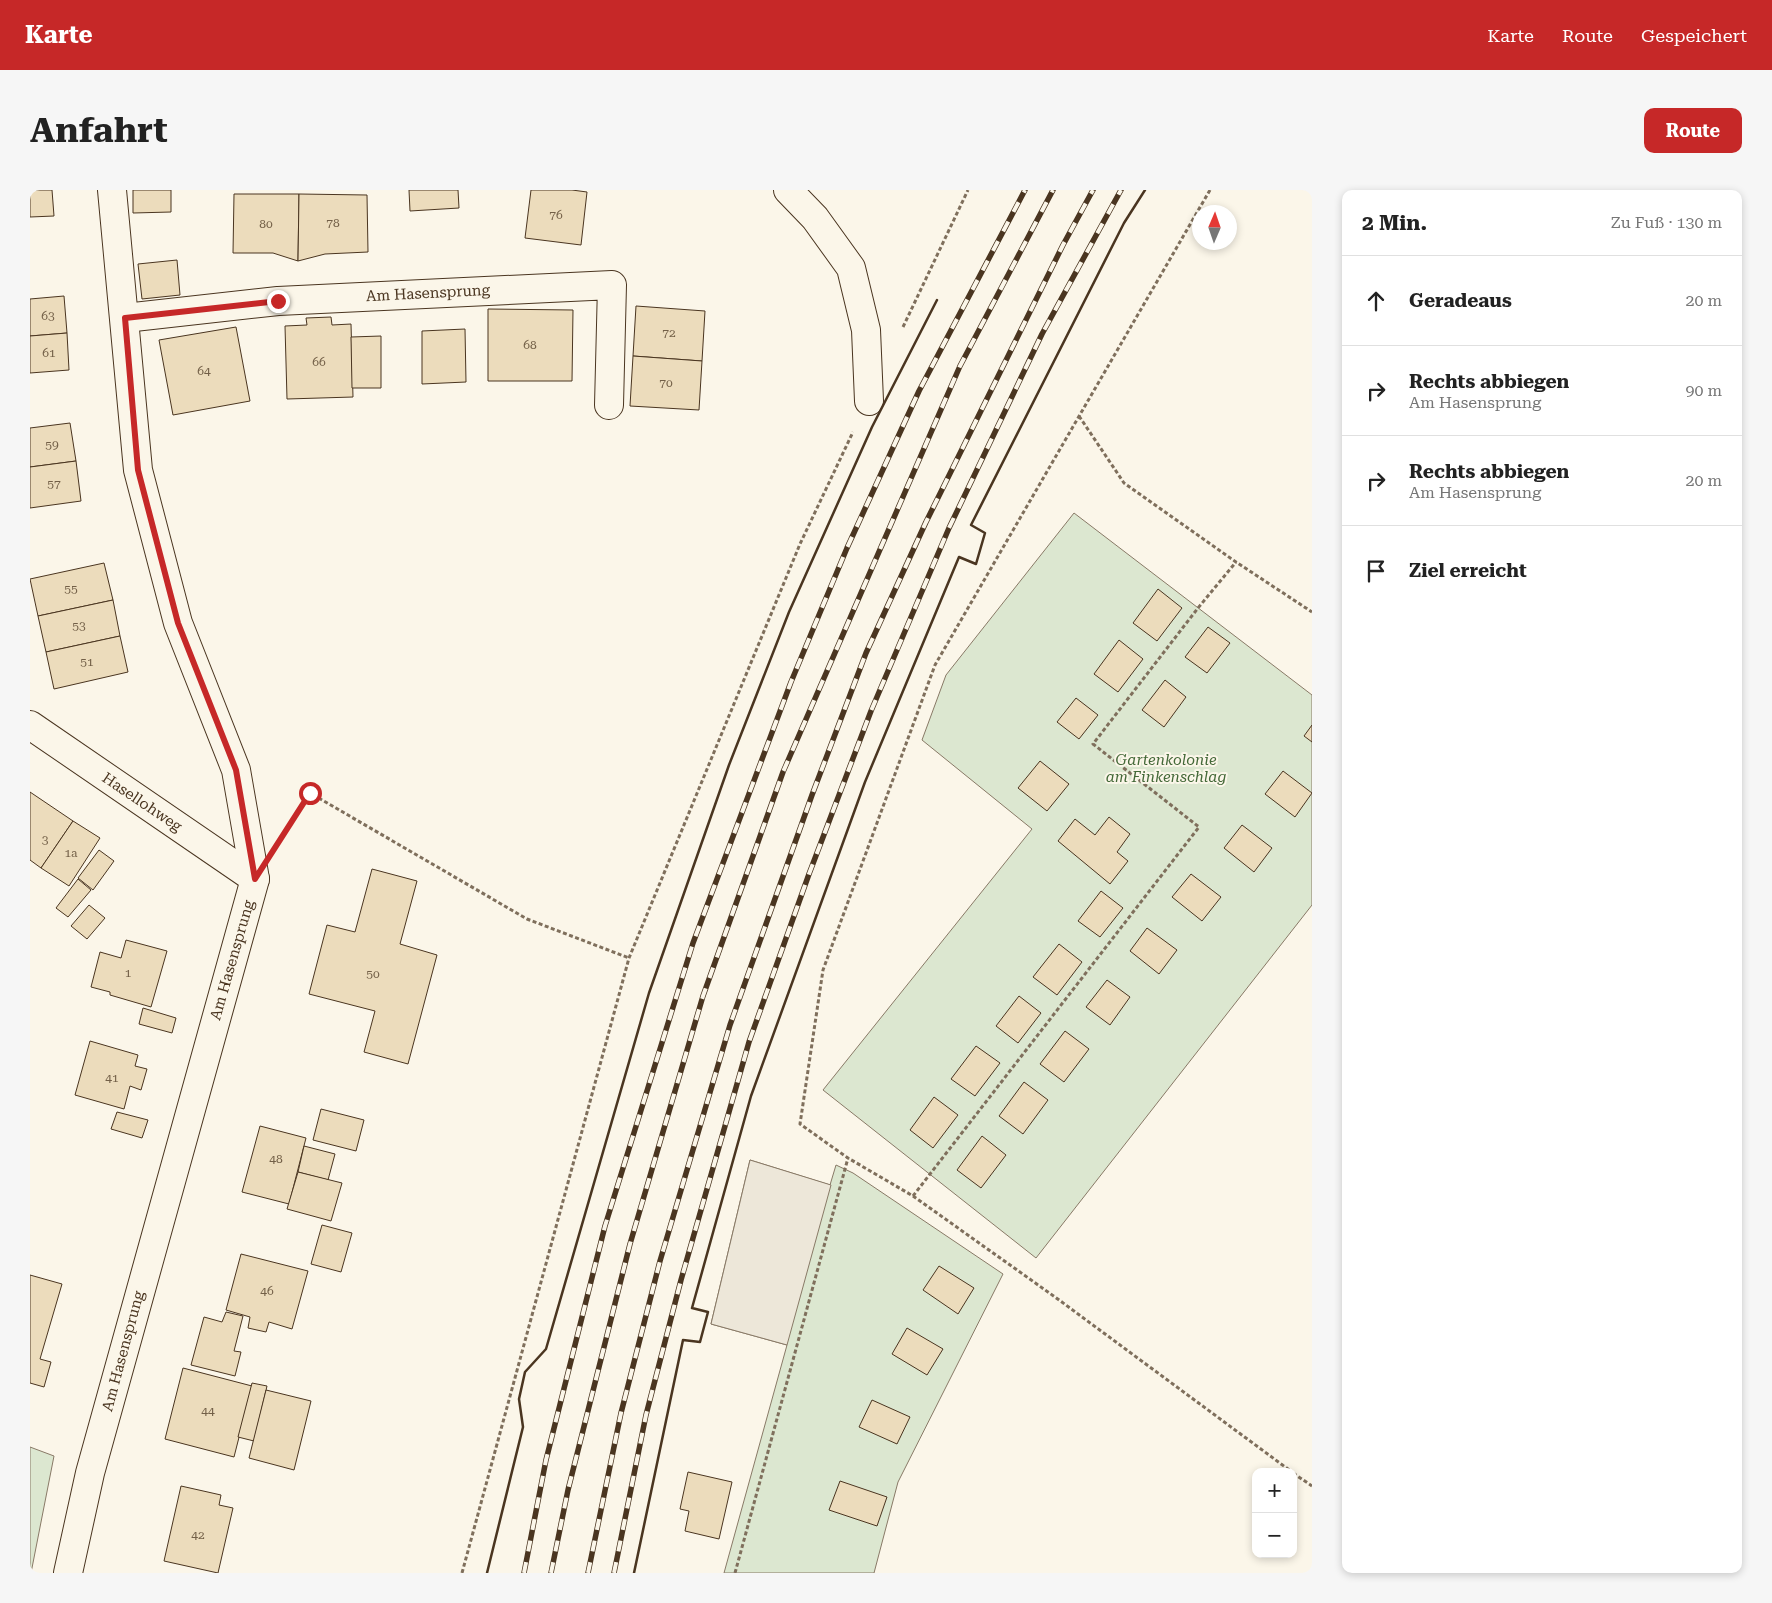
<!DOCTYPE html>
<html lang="de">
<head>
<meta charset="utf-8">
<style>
  :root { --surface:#fff; --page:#f6f6f6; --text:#222; --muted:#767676; --line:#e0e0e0; --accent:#c62828 }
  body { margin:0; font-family:"Roboto Serif",serif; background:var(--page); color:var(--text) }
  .controls { position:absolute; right:15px; bottom:15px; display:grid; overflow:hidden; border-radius:10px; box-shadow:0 2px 8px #0003 }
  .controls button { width:45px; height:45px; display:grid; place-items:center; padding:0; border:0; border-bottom:1px solid var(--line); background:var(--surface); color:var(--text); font:25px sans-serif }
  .compass { position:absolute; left:1162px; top:15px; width:45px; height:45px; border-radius:50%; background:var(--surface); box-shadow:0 2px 8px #0003; rotate:2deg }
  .stop { position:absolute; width:15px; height:15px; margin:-11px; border:4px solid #c62828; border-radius:50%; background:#fff }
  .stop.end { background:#c62828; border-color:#fff; box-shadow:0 1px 5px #0008 }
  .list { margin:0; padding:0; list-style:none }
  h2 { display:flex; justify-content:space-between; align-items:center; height:65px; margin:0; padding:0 20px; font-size:21px }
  h2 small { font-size:16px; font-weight:400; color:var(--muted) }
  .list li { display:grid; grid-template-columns:32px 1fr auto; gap:15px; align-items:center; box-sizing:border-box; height:90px; padding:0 20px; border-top:1px solid var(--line) }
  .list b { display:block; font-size:19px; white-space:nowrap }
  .list p { margin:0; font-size:16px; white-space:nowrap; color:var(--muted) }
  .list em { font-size:16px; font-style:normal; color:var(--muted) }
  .icon { flex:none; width:28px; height:28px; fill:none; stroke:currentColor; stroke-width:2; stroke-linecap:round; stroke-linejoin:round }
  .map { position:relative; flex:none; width:1282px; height:1383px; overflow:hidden; border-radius:10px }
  header { display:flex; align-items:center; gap:30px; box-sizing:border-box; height:70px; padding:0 25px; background:var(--accent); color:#fff }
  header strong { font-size:24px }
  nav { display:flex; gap:28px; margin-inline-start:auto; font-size:18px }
  .intro { display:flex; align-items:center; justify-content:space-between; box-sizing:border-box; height:120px; padding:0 30px }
  h1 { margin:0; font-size:35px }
  .button { padding:12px 22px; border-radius:10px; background:var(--accent); color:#fff; font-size:18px; font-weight:700 }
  main { display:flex; gap:30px; padding:0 30px }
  aside { flex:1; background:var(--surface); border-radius:10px; box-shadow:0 2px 8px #0003 }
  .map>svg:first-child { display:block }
  .green { fill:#dce7d0; stroke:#887966 }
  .parking { fill:#ede7d9; stroke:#887966 }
  .building { fill:#ecdcbc; stroke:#4a3520 }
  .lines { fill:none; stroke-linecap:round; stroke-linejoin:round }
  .minor-casing { stroke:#4a3520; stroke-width:30 }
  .path { stroke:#7f6f5c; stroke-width:3; stroke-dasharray:4 2.5; stroke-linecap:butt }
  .minor { stroke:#fbf6e9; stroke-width:28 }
  .rail-casing { stroke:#4a3520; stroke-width:5.5 }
  .rail { stroke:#fbf6e9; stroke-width:4; stroke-dasharray:11; stroke-linecap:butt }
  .wall { stroke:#4a3520; stroke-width:2.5 }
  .route { stroke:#c62828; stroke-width:6 }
  .labels { text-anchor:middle; stroke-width:4; stroke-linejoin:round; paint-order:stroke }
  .number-label { font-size:12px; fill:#725f47 }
  .street-label { font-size:15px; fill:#4a3520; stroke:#fbf6e9 }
  .park-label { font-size:15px; font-style:italic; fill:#436837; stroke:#fbf6e9 }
</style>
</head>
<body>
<header>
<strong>Karte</strong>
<nav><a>Karte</a><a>Route</a><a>Gespeichert</a></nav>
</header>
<div class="intro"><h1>Anfahrt</h1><a class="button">Route</a></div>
<main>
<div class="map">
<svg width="1282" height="1383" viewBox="0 0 1282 1383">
  <rect width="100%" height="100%" fill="#fbf6e9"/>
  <g class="green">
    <path d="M 1044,323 L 1282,505 L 1282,715 L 1006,1068 L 793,900 L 1002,639 L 892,550 L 916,485 Z"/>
    <path d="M 720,970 L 800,995 L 806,975 L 823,983 L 973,1084 L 868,1292 L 844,1383 L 694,1383 L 757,1155 L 681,1134 Z"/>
    <path d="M 0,1257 L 24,1266 L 1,1383 L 0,1383 Z"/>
  </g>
  <path class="parking" d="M 720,970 L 801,995 L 757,1155 L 681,1134 Z"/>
  <g class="building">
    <path d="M 0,0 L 22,0 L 24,26 L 0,27 Z"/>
    <path d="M 103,0 L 141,0 L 141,22 L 103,23 Z"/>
    <path d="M 379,0 L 428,0 L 429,18 L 380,21 Z"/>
    <path d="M 501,0 L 542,0 L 557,2 L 551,55 L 495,48 Z"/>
    <path d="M 204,4 L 269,4 L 268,71 L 243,63 L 203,63 Z"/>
    <path d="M 269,4 L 337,5 L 338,62 L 295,64 L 268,71 Z"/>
    <path d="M 147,70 L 150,105 L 112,109 L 108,74 Z"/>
    <path d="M 34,106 L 37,143 L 0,146 L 0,109 Z"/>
    <path d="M 606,116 L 675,121 L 672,171 L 603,166 Z"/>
    <path d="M 458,119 L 543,120 L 542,191 L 458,191 Z"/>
    <path d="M 301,127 L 302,135 L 321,134 L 323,207 L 257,209 L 255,136 L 277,135 L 276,128 Z"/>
    <path d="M 206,137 L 220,211 L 143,225 L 129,150 Z"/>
    <path d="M 435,139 L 436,192 L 392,194 L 392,141 Z"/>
    <path d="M 37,143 L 39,180 L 0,183 L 0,146 Z"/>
    <path d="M 351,146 L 351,198 L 322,198 L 321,147 Z"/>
    <path d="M 603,166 L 672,171 L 669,220 L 600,216 Z"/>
    <path d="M 40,233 L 46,271 L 0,277 L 0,238 Z"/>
    <path d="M 46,271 L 51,311 L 0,318 L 0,277 Z"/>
    <path d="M 74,373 L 83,410 L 8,426 L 0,389 Z"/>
    <path d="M 1128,399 L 1152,418 L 1127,451 L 1103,433 Z"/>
    <path d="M 83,410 L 90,446 L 16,462 L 8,426 Z"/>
    <path d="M 1178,437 L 1200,453 L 1177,483 L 1155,467 Z"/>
    <path d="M 90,446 L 98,482 L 24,499 L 16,462 Z"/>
    <path d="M 1089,450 L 1113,469 L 1088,502 L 1064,484 Z"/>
    <path d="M 1135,490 L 1156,507 L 1134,537 L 1112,520 Z"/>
    <path d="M 1046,508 L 1068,525 L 1049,549 L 1027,532 Z"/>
    <path d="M 1282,535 L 1282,552 L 1274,546 Z"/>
    <path d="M 1010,571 L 1039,594 L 1017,621 L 988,598 Z"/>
    <path d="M 1253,581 L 1282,603 L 1265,627 L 1235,604 Z"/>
    <path d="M 0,602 L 43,631 L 11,678 L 0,670 Z"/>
    <path d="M 1079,627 L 1100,644 L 1087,662 L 1098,671 L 1080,694 L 1028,651 L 1045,629 L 1065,645 Z"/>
    <path d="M 43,631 L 70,648 L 39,696 L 11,678 Z"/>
    <path d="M 1212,635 L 1242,658 L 1224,682 L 1194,658 Z"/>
    <path d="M 69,660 L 84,671 L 63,700 L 48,688 Z"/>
    <path d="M 342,679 L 387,691 L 370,754 L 407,765 L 378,874 L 334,862 L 345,821 L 279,804 L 297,735 L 325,742 Z"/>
    <path d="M 1161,684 L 1191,707 L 1172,731 L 1142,707 Z"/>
    <path d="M 48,689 L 61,700 L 38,727 L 26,718 Z"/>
    <path d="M 1071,701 L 1093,718 L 1070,747 L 1048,731 Z"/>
    <path d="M 59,715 L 75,728 L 57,749 L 41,736 Z"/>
    <path d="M 1117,738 L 1147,760 L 1129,784 L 1100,761 Z"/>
    <path d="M 96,750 L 137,761 L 121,817 L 80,805 L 80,802 L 61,797 L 70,762 L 91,768 Z"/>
    <path d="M 1029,754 L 1052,772 L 1027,805 L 1003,787 Z"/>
    <path d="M 1077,790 L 1100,807 L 1080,835 L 1056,817 Z"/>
    <path d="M 989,806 L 1011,823 L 988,853 L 966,836 Z"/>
    <path d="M 113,818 L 146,828 L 142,843 L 109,834 Z"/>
    <path d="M 1035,841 L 1059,859 L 1034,892 L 1010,874 Z"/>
    <path d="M 60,851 L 108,865 L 105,876 L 117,879 L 111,900 L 100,896 L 94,919 L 45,905 Z"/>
    <path d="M 946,856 L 970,873 L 945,906 L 921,889 Z"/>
    <path d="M 994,892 L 1018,910 L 993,944 L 969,926 Z"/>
    <path d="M 904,907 L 928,925 L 903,958 L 880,940 Z"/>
    <path d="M 291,919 L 334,930 L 326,961 L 283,950 Z"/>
    <path d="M 87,922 L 118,930 L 112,948 L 81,939 Z"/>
    <path d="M 230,936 L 276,948 L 259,1014 L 212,1002 Z"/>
    <path d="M 952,946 L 976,965 L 951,998 L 927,980 Z"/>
    <path d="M 274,956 L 305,964 L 298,990 L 268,982 Z"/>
    <path d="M 268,982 L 312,993 L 301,1031 L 257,1019 Z"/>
    <path d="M 292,1035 L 322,1043 L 311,1082 L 281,1074 Z"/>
    <path d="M 211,1064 L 278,1081 L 262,1139 L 239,1132 L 236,1142 L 218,1138 L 220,1127 L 196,1120 Z"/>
    <path d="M 909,1076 L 944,1098 L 928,1124 L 893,1100 Z"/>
    <path d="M 0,1085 L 32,1094 L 10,1169 L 21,1172 L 14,1197 L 0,1193 Z"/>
    <path d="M 196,1122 L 213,1126 L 204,1161 L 211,1162 L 205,1186 L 161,1175 L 174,1127 L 192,1132 Z"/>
    <path d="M 877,1138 L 913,1159 L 897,1185 L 862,1164 Z"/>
    <path d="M 153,1178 L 222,1196 L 204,1267 L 135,1249 Z"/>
    <path d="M 222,1193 L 237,1196 L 224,1251 L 208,1247 Z"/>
    <path d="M 236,1200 L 281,1211 L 264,1280 L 219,1268 Z"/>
    <path d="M 842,1210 L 880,1227 L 867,1254 L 829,1237 Z"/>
    <path d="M 658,1282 L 702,1292 L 689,1349 L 655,1341 L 659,1321 L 650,1319 Z"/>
    <path d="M 810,1291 L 857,1307 L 847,1336 L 799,1320 Z"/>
    <path d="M 151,1296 L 191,1305 L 189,1315 L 203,1318 L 188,1383 L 134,1371 Z"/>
  </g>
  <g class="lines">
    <defs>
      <g id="minor">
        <path d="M 758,0 L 785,28 L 821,78 L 836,140 L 839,211"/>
        <path d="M 95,128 L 248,111 L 582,95 L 579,215"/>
        <path d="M 0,535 L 225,689"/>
        <path d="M 38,1383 L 60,1283 L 225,689 L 206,580 L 148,433 L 108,280 L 82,0"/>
      </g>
    </defs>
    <use href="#minor" class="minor-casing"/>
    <g class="path">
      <path d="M 1180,0 L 905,475 L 793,780 L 770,934 L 818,968 L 883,1006 L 1025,1107 L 1262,1282"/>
      <path d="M 873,137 L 938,0"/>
      <path d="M 1049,226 L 1094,293 L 1206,372 L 1282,422"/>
      <path d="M 254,644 L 280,603 L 497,729 L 599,768"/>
      <path d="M 883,1006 L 1169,637 L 1063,554 L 1168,418 L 1206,372"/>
      <path d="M 1263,1283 L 1282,1296"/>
      <path d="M 432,1383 L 599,768 L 770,354 L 823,242"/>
      <path d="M 705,1383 L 818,968"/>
    </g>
    <use href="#minor" class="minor"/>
    <defs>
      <g id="rail">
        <path d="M 494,1383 L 516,1270 L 575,1036 L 663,753 L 761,492 L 817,358 L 889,201 L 995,0"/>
        <path d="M 521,1383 L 538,1300 L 600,1054 L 673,806 L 753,582 L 930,176 L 1023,0"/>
        <path d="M 558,1383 L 591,1223 L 630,1071 L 700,835 L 782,605 L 836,463 L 896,332 L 1033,55 L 1063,0"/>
        <path d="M 584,1383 L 616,1225 L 651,1090 L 719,852 L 779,684 L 841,521 L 919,338 L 1012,144 L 1091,0"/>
      </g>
    </defs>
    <use href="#rail" class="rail-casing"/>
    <use href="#rail" class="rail"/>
    <g class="wall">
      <path d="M 457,1383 L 493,1237 L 489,1209 L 495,1182 L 516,1159 L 619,803 L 699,575 L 759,422 L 842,237 L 907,110"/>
      <path d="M 604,1383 L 653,1150 L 670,1152 L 678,1122 L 662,1118 L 721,906 L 835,592 L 929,367 L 946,374 L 955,343 L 941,335 L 1094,33 L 1115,0"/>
    </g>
  </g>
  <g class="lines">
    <path class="route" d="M 248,111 L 95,128 L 108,280 L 148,433 L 206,580 L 225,689 L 280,603"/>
  </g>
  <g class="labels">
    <g class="number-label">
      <text x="526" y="29">76</text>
      <text x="303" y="37">78</text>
      <text x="236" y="38">80</text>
      <text x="18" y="130">63</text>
      <text x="639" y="147">72</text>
      <text x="500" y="159">68</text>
      <text x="19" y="167">61</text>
      <text x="289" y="176">66</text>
      <text x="174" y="185">64</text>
      <text x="636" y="197">70</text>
      <text x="22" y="259">59</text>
      <text x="24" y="298">57</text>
      <text x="41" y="403">55</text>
      <text x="49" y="440">53</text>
      <text x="57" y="476">51</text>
      <text x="15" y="654">3</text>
      <text x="41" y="667">1a</text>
      <text x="98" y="787">1</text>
      <text x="343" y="788">50</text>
      <text x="82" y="892">41</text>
      <text x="246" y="973">48</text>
      <text x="237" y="1105">46</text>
      <text x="178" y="1225">44</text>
      <text x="168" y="1349">42</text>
    </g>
    <g class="street-label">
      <text transform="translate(398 103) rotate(-3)" y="5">Am Hasensprung</text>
      <text transform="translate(112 612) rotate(34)" y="5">Hasellohweg</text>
      <text transform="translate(202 770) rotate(-74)" y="5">Am Hasensprung</text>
      <text transform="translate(93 1161) rotate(-75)" y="5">Am Hasensprung</text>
    </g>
    <g class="park-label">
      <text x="1136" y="575">Gartenkolonie<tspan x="1136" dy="17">am Finkenschlag</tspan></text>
    </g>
  </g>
</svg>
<div class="controls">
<button>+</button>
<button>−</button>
</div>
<svg class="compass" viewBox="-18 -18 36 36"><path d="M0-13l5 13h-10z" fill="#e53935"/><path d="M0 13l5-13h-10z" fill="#767676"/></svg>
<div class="stop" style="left:280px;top:603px"></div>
<div class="stop end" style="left:248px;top:111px"></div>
</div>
<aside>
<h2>2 Min.<small>Zu Fuß · 130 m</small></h2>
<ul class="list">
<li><svg class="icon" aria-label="ahead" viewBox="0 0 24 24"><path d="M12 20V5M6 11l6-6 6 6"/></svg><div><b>Geradeaus</b></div><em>20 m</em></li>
<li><svg class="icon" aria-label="right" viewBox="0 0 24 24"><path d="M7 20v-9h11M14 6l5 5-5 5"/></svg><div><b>Rechts abbiegen</b><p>Am Hasensprung</p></div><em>90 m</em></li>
<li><svg class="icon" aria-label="right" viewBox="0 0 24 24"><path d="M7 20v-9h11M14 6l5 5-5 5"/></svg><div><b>Rechts abbiegen</b><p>Am Hasensprung</p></div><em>20 m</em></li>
<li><svg class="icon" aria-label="arrive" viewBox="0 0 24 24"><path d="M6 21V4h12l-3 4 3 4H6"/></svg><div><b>Ziel erreicht</b></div></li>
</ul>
</aside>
</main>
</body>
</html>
